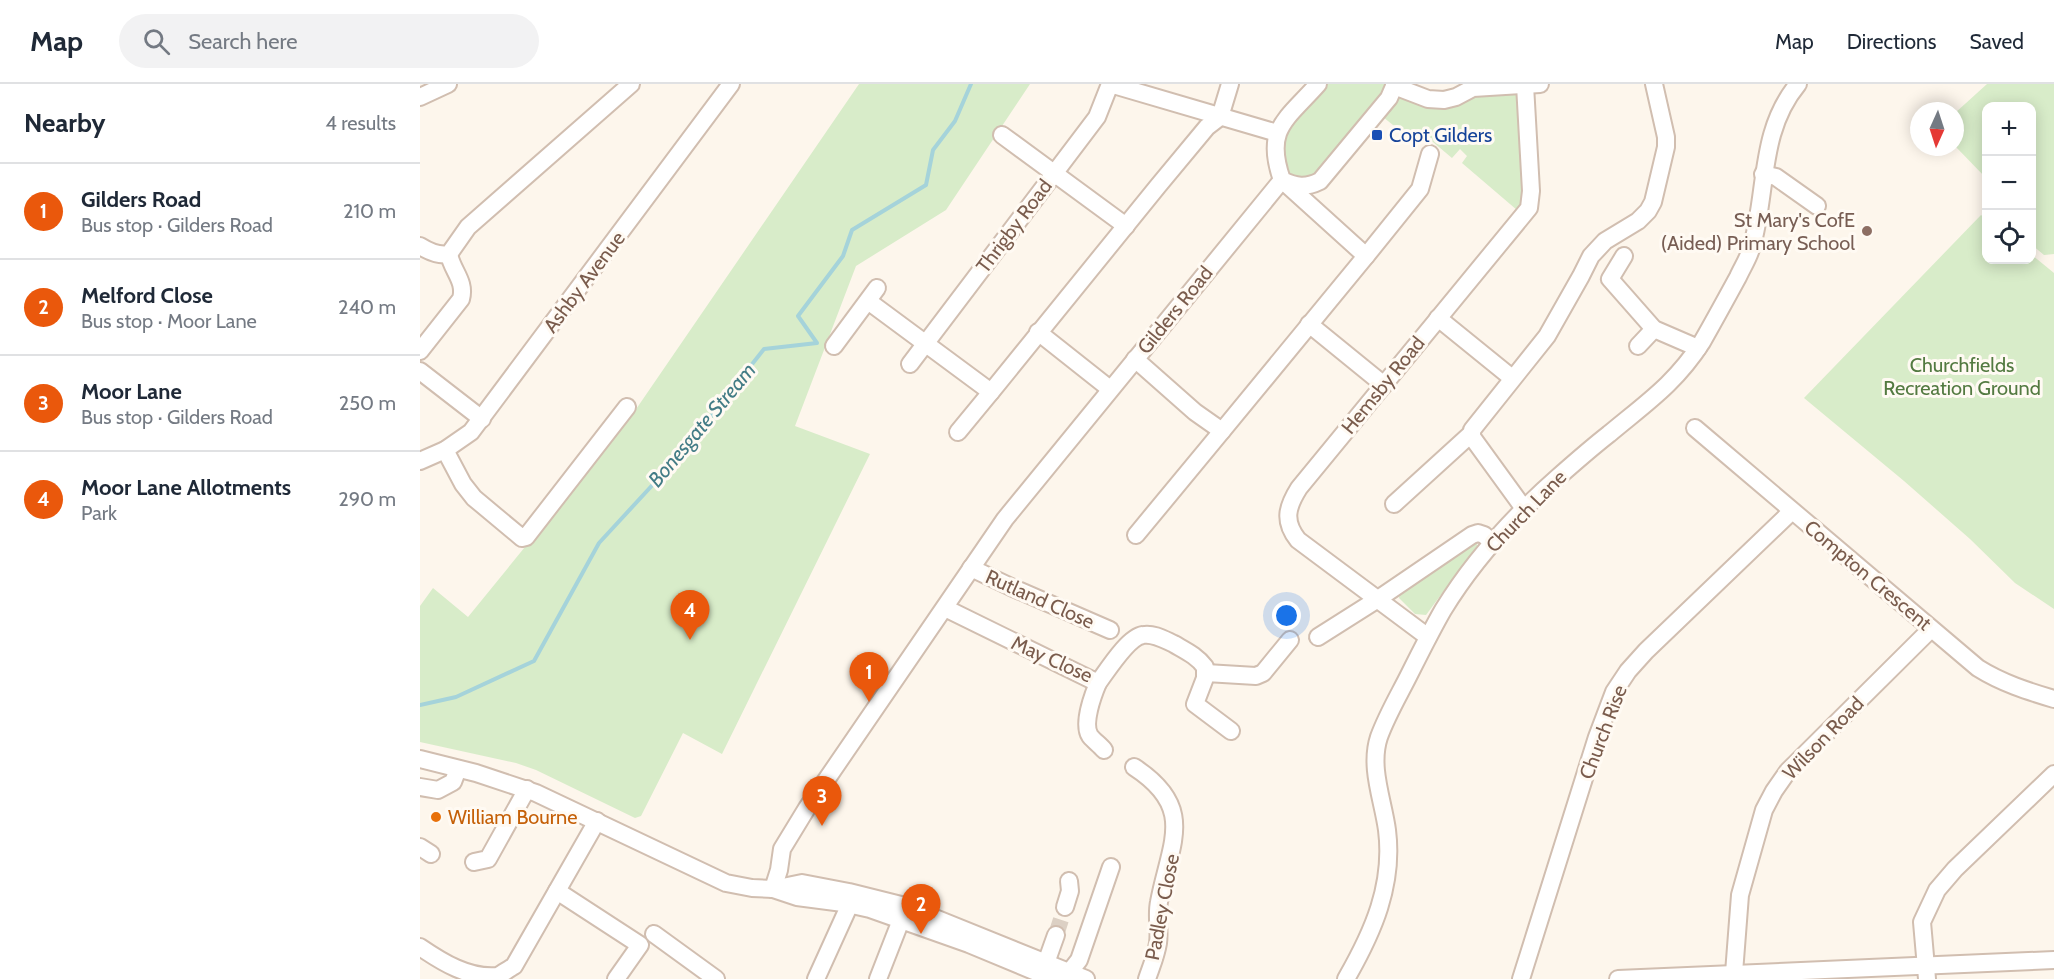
<!DOCTYPE html>
<html lang="en">
<head>
<meta charset="utf-8">
<style>
  :root { --surface:#fff; --page:#f2f2f3; --text:#1f2937; --muted:#747a83; --line:#e0e1e3; --accent:#ea580c }
  body { margin:0; font-family:Cabin,sans-serif; background:var(--page); color:var(--text) }
  .controls { position:absolute; right:18px; top:18px; display:grid; overflow:hidden; border-radius:12px; box-shadow:0 3px 15px #0003 }
  .controls button { width:54px; height:54px; display:grid; place-items:center; padding:0; border:0; border-bottom:2px solid var(--line); background:var(--surface); color:var(--text); font:30px sans-serif }
  .compass { position:absolute; left:1490px; top:18px; width:54px; height:54px; border-radius:50%; background:var(--surface); box-shadow:0 3px 15px #0003; rotate:183deg }
  .you { position:absolute; left:867px; top:532px; width:21px; height:21px; margin:-15px; border:4px solid #fff; border-radius:50%; background:#1a73e8; box-shadow:0 0 0 9px #1a73e833 }
  .badge { display:grid; place-items:center; width:39px; height:39px; border-radius:50%; background:var(--accent); color:#fff; font-size:20px; font-weight:700 }
  .pin { position:absolute; translate:-50% -50px; filter:drop-shadow(0 2px 3px #0008) }
  .pin::after { content:''; position:absolute; top:32px; width:21px; height:18px; background:inherit; clip-path:polygon(0 0,100% 0,50% 100%) }
  .list { margin:0; padding:0; list-style:none }
  h2 { display:flex; justify-content:space-between; align-items:center; height:78px; margin:0; padding:0 24px; font-size:26px }
  h2 small { font-size:20px; font-weight:400; color:var(--muted) }
  .list li { display:grid; grid-template-columns:39px 1fr auto; gap:18px; align-items:center; box-sizing:border-box; height:96px; padding:0 24px; border-top:2px solid var(--line) }
  .list b { display:block; font-size:22px; white-space:nowrap }
  .list p { margin:0; font-size:20px; white-space:nowrap; color:var(--muted) }
  .list em { font-size:20px; font-style:normal; color:var(--muted) }
  .icon { flex:none; width:33px; height:33px; fill:none; stroke:currentColor; stroke-width:2; stroke-linecap:round; stroke-linejoin:round }
  .map { position:relative; flex:none; width:1634px; height:895px; overflow:hidden }
  header { display:flex; align-items:center; gap:36px; box-sizing:border-box; height:84px; padding:0 30px; background:var(--surface); border-bottom:2px solid var(--line) }
  header strong { font-size:28px }
  nav { display:flex; gap:33px; margin-inline-start:auto; font-size:21px }
  .search { width:420px; height:54px; background:var(--page); display:flex; align-items:center; gap:15px; box-sizing:border-box; padding:0 21px; border-radius:33px; color:var(--muted); font-size:22px }
  main { display:flex }
  aside { flex:1; background:var(--surface) }
  .map>svg:first-child { display:block }
  .green { fill:#d8ecc9 }
  .lines { fill:none; stroke-linecap:round; stroke-linejoin:round }
  .stream { stroke:#a5d3da; stroke-width:4 }
  .minor-tunnel { stroke:#dcd0c4; stroke-width:16; stroke-dasharray:16 8; stroke-linecap:butt }
  .minor-casing { stroke:#d1beb0; stroke-width:20 }
  .minor { stroke:#fff; stroke-width:16 }
  .transit-dot { fill:#1a4fb4; stroke:#fffaf3; stroke-width:2 }
  .education-dot { fill:#8d6e63; stroke:#fffaf3; stroke-width:2 }
  .food-dot { fill:#e8710a; stroke:#fffaf3; stroke-width:2 }
  .labels { text-anchor:middle; stroke-width:6; stroke-linejoin:round; paint-order:stroke }
  .transit-label { font-size:20px; fill:#164399; stroke:#fffaf3; text-anchor:start }
  .education-label { font-size:20px; fill:#785e54; stroke:#fffaf3; text-anchor:end }
  .street-label { font-size:20px; fill:#7a5c4d; stroke:#fffaf3 }
  .park-label { font-size:20px; fill:#537a41; stroke:#fffaf3 }
  .food-label { font-size:20px; fill:#c56008; stroke:#fffaf3; text-anchor:start }
  .water-label { font-size:21px; font-style:italic; fill:#437c86; stroke:#fffaf3 }
</style>
</head>
<body>
<header>
<strong>Map</strong>
<div class="search"><svg class="icon" aria-label="search" viewBox="0 0 24 24"><circle cx="10" cy="10" r="6"/><path d="M15 15l6 6"/></svg>Search here</div>
<nav><a>Map</a><a>Directions</a><a>Saved</a></nav>
</header>
<main>
<aside>
<h2>Nearby<small>4 results</small></h2>
<ul class="list">
<li><span class="badge">1</span><div><b>Gilders Road</b><p>Bus stop · Gilders Road</p></div><em>210 m</em></li>
<li><span class="badge">2</span><div><b>Melford Close</b><p>Bus stop · Moor Lane</p></div><em>240 m</em></li>
<li><span class="badge">3</span><div><b>Moor Lane</b><p>Bus stop · Gilders Road</p></div><em>250 m</em></li>
<li><span class="badge">4</span><div><b>Moor Lane Allotments</b><p>Park</p></div><em>290 m</em></li>
</ul>
</aside>
<div class="map">
<svg width="1634" height="895" viewBox="0 0 1634 895">
  <rect width="100%" height="100%" fill="#fdf6ec"/>
  <g class="green">
    <path d="M 439,0 L 610,0 L 526,126 L 436,182 L 375,342 L 450,370 L 302,670 L 263,649 L 221,732 L 215,734 L 116,686 L 96,679 L 0,658 L 0,522 L 13,504 L 48,533 L 210,334 Z"/>
    <path d="M 898,0 L 975,0 L 1008,15 L 1105,1 L 1104,132 L 1042,79 L 1047,72 L 1040,65 L 1032,74 L 1007,53 L 983,49 L 958,29 L 900,97 L 862,96 L 857,49 Z"/>
    <path d="M 1567,0 L 1634,0 L 1634,170 L 1624,171 L 1612,161 L 1612,22 L 1566,22 L 1566,94 L 1535,62 L 1535,29 Z"/>
    <path d="M 1561,131 L 1566,135 L 1566,176 L 1612,176 L 1612,171 L 1634,189 L 1634,525 L 1595,499 L 1550,455 L 1484,397 L 1384,314 Z"/>
    <path d="M 1054,458 L 1057,459 L 1057,462 L 1006,531 L 995,530 L 979,514 L 980,508 Z"/>
  </g>
  <g class="lines">
    <path class="stream" d="M 0,621 L 36,613 L 114,577 L 179,459 L 262,369 L 344,265 L 397,259 L 378,232 L 423,172 L 432,146 L 506,101 L 513,66 L 535,37 L 551,0"/>
    <path class="minor-tunnel" d="M 636,851 L 645,823"/>
    <defs>
      <g id="minor">
        <path d="M 690,0 L 857,49"/>
        <path d="M 898,0 C 866,36 844,45 862,96 C 876,103 886,104 900,97 L 969,14 L 975,0"/>
        <path d="M 974,2 L 1008,15 L 1024,16 L 1036,13 L 1053,4 L 1120,0"/>
        <path d="M 0,13 L 28,0"/>
        <path d="M 582,51 L 706,142"/>
        <path d="M 1343,90 L 1356,93 L 1397,122"/>
        <path d="M 0,162 C 8,167 19,172 29,170 L 48,143 L 211,0"/>
        <path d="M 946,172 L 1000,105 L 1010,70"/>
        <path d="M 1204,172 L 1190,195 L 1234,245 L 1278,264"/>
        <path d="M 448,217 L 571,308 L 738,102 L 787,43 L 800,33 L 810,0"/>
        <path d="M 1018,234 L 1092,294"/>
        <path d="M 889,240 L 964,301"/>
        <path d="M 618,248 L 690,305"/>
        <path d="M 414,262 L 457,204"/>
        <path d="M 1218,262 L 1234,245"/>
        <path d="M 0,267 L 41,215 C 46,197 32,187 29,170"/>
        <path d="M 715,275 L 775,328 L 802,347 L 946,172 L 862,96"/>
        <path d="M 490,280 L 677,33 L 690,0"/>
        <path d="M 0,287 L 62,335"/>
        <path d="M 1275,344 L 1558,584 C 1582,599 1607,607 1634,615"/>
        <path d="M 538,348 L 571,308"/>
        <path d="M 25,366 L 43,400 L 54,414 L 102,454 L 106,453 L 207,323"/>
        <path d="M 0,377 L 25,366 L 51,348 L 311,0"/>
        <path d="M 974,420 L 1052,349"/>
        <path d="M 1105,426 L 1052,353 L 1052,346 L 1127,252 L 1161,192 L 1171,172 L 1185,157 L 1218,137 L 1228,127 L 1233,118 L 1246,63 L 1246,53 L 1234,0"/>
        <path d="M 716,451 L 802,347"/>
        <path d="M 551,484 L 591,503 L 690,546"/>
        <path d="M 525,524 L 678,599 C 687,587 708,553 723,551 C 734,549 745,556 754,560 C 766,567 777,572 785,583 L 785,594 L 775,620 L 811,647"/>
        <path d="M 898,553 L 958,515 L 1052,451 L 1058,449 L 1064,451 L 1073,459"/>
        <path d="M 1008,553 L 878,456 C 863,437 867,423 879,404 L 1109,124 L 1111,107 L 1105,1"/>
        <path d="M 786,589 L 836,592 L 843,589 L 870,556"/>
        <path d="M 678,599 C 673,611 662,640 670,652 C 674,657 680,661 684,666"/>
        <path d="M 0,675 L 56,689 L 116,709 L 306,799 L 332,804 L 353,805 L 382,799 L 429,808 L 485,822 L 666,895"/>
        <path d="M 714,683 C 777,724 750,759 739,818 C 736,832 740,846 738,859 C 736,872 731,883 727,895"/>
        <path d="M 0,703 L 18,706 L 33,698 L 38,685"/>
        <path d="M 0,763 L 11,770"/>
        <path d="M 54,778 L 68,775 L 107,705"/>
        <path d="M 353,805 L 359,786 L 362,765 L 387,724 L 585,435 L 862,96"/>
        <path d="M 353,805 L 377,813 L 423,819 L 450,825 L 549,860 L 633,895"/>
        <path d="M 137,807 L 220,861 L 196,895"/>
        <path d="M 645,823 L 650,807 L 649,797"/>
        <path d="M 234,850 L 296,895"/>
        <path d="M 0,863 C 22,878 49,895 78,892 C 83,889 89,885 94,882 L 177,737"/>
        <path d="M 626,879 L 636,851"/>
        <path d="M 1314,889 L 1320,811 L 1344,726 L 1354,707 L 1368,687 L 1511,545"/>
        <path d="M 396,895 L 430,820"/>
        <path d="M 458,895 L 481,836"/>
        <path d="M 644,895 L 659,876 L 691,783"/>
        <path d="M 926,895 C 953,848 974,801 967,746 C 963,716 949,683 959,653 C 967,631 979,611 989,591 C 1000,569 1011,547 1023,526 C 1053,477 1094,432 1137,394 C 1154,379 1171,364 1189,350 C 1226,319 1255,300 1282,258 C 1294,237 1306,215 1318,193 C 1322,184 1328,175 1331,165 C 1348,109 1338,48 1378,0"/>
        <path d="M 1101,895 L 1177,653 L 1194,608 L 1208,587 L 1226,567 L 1372,427"/>
        <path d="M 1198,895 L 1634,876"/>
        <path d="M 1507,895 L 1502,838 L 1517,806 L 1535,785 L 1634,690"/>
      </g>
    </defs>
    <use href="#minor" class="minor-casing"/>
    <use href="#minor" class="minor"/>
  </g>
  <rect class="transit-dot" x="951" y="45" width="12" height="12" rx="3"/>
  <circle class="education-dot" cx="1447" cy="147" r="6"/>
  <circle class="food-dot" cx="16" cy="733" r="6"/>
  <g class="labels">
    <g class="transit-label">
      <text x="969" y="58">Copt Gilders</text>
    </g>
    <g class="education-label">
      <text x="1435" y="143">St Mary's CofE<tspan x="1435" dy="23">(Aided) Primary School</tspan></text>
    </g>
    <g class="street-label">
      <text transform="translate(594 142) rotate(-53)" y="7">Thrigby Road</text>
      <text transform="translate(164 198) rotate(-53)" y="7">Ashby Avenue</text>
      <text transform="translate(755 226) rotate(-51)" y="7">Gilders Road</text>
      <text transform="translate(963 301) rotate(-51)" y="7">Hemsby Road</text>
      <text transform="translate(1106 427) rotate(-46)" y="7">Church Lane</text>
      <text transform="translate(1448 491) rotate(40)" y="7">Compton Crescent</text>
      <text transform="translate(620 515) rotate(24)" y="7">Rutland Close</text>
      <text transform="translate(632 575) rotate(24)" y="7">May Close</text>
      <text transform="translate(1183 648) rotate(-69)" y="7">Church Rise</text>
      <text transform="translate(1403 654) rotate(-46)" y="7">Wilson Road</text>
      <text transform="translate(742 823) rotate(-79)" y="7">Padley Close</text>
    </g>
    <g class="park-label">
      <text x="1542" y="288">Churchfields<tspan x="1542" dy="23">Recreation Ground</tspan></text>
    </g>
    <g class="food-label">
      <text x="28" y="740">William Bourne</text>
    </g>
    <g class="water-label">
      <text transform="translate(282 341) rotate(-50)" y="7">Bonesgate Stream</text>
    </g>
  </g>
</svg>
<div class="controls">
<button>+</button>
<button>−</button>
<button><svg class="icon" aria-label="locate" viewBox="0 0 24 24"><circle cx="12" cy="12" r="6"/><path d="M12 2v4M12 18v4M2 12h4M18 12h4"/></svg></button>
</div>
<svg class="compass" viewBox="-18 -18 36 36"><path d="M0-13l5 13h-10z" fill="#e53935"/><path d="M0 13l5-13h-10z" fill="#747a83"/></svg>
<div class="you"></div>
<div class="pin badge" style="left:449px;top:618px">1</div>
<div class="pin badge" style="left:501px;top:850px">2</div>
<div class="pin badge" style="left:402px;top:742px">3</div>
<div class="pin badge" style="left:270px;top:556px">4</div>
</div>
</main>
</body>
</html>
